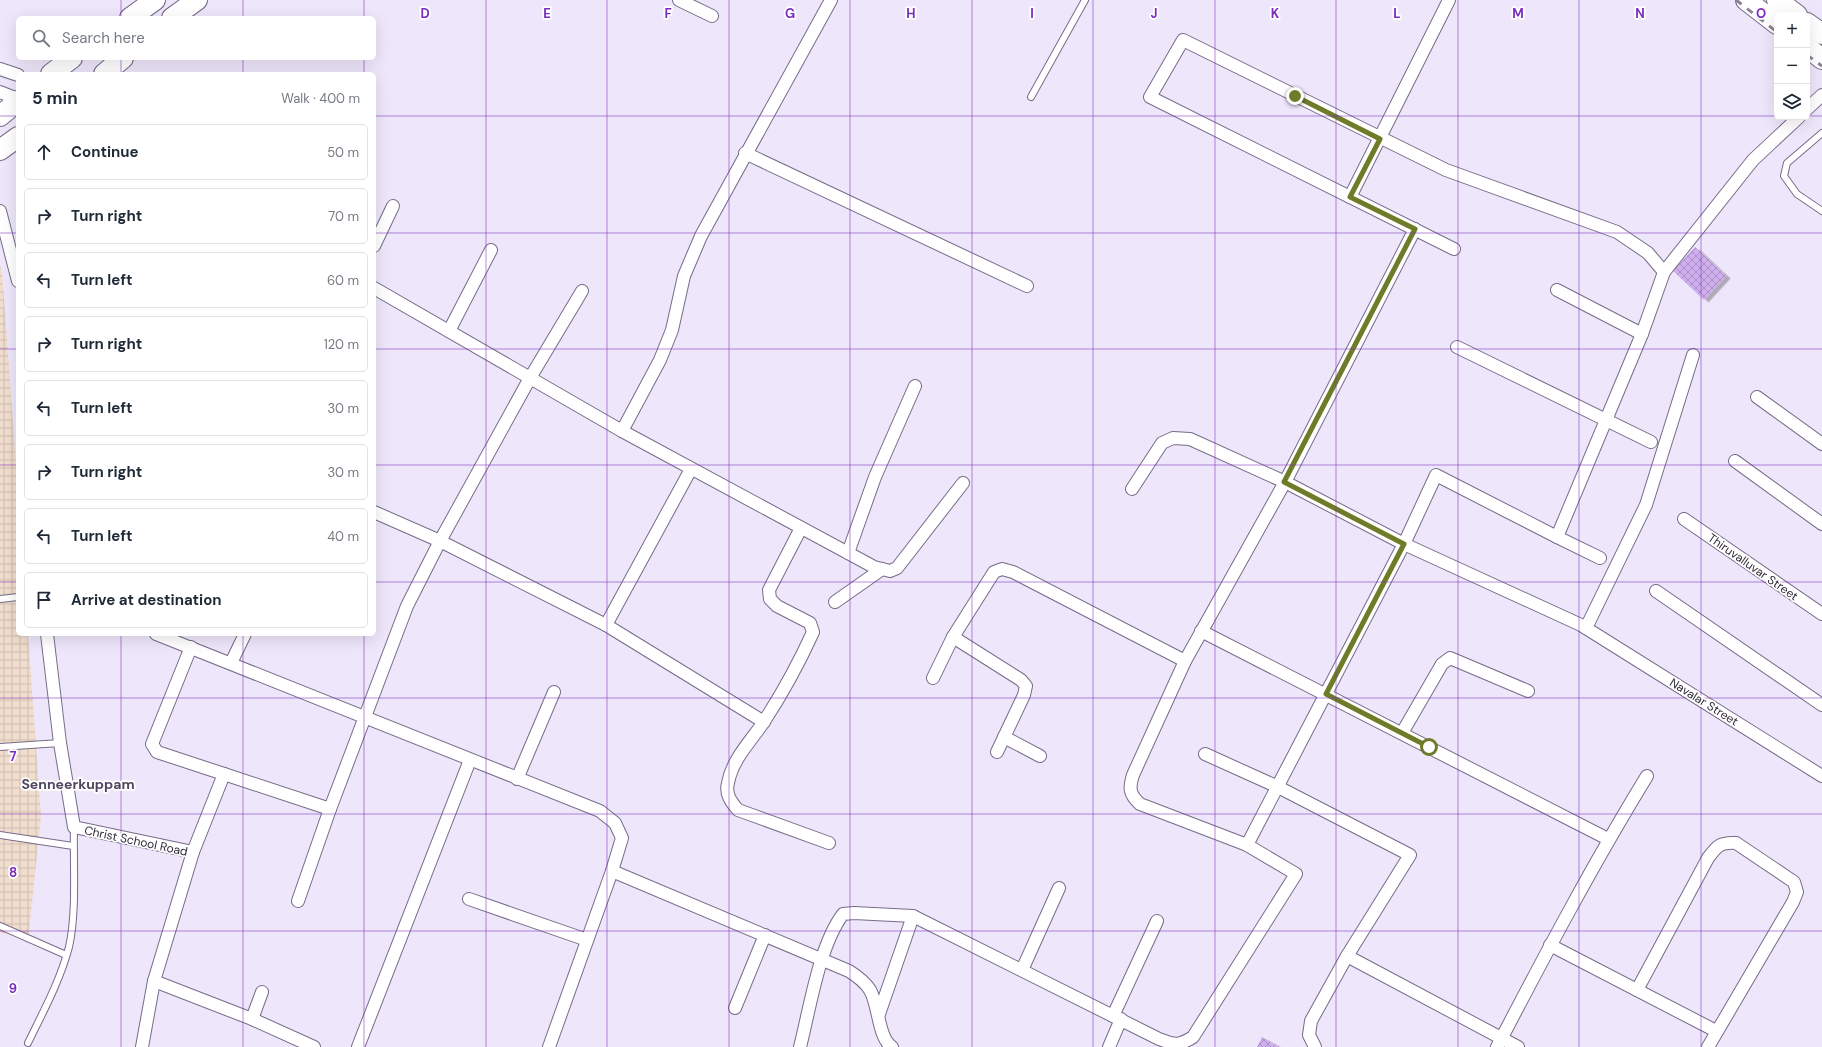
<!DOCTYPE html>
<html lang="en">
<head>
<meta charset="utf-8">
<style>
  :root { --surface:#fff; --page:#f6f6f7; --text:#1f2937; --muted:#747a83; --line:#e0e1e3 }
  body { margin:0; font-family:"DM Sans",sans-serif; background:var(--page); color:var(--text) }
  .controls { position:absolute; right:12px; top:12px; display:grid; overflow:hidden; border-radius:6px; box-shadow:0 4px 16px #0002 }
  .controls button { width:36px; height:36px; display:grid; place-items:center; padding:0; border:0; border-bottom:1px solid var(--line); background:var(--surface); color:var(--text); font:20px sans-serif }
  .stop { position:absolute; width:12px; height:12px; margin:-9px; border:3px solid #6e7c2a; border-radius:50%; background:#fff }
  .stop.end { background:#6e7c2a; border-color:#fff; box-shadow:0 1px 4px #0008 }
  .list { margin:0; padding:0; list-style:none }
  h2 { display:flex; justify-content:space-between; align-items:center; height:52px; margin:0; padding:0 16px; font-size:17px }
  h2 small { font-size:13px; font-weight:400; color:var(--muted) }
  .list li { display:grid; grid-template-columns:26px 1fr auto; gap:12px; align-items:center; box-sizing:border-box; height:56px; margin:0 8px 8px; padding:0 8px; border:1px solid var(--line); border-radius:6px }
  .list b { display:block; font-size:15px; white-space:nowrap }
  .list em { font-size:13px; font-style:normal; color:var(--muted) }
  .icon { flex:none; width:22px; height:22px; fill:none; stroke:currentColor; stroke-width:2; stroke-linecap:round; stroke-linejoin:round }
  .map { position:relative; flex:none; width:1822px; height:1047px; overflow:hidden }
  .search { position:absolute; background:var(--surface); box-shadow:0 4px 16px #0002; left:16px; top:16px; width:360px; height:44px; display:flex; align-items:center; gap:10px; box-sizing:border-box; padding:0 14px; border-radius:6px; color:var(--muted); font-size:15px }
  .panel { position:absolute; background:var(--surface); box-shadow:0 4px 16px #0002; left:16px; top:72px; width:360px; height:564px; border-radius:6px }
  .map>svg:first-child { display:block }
  .industrial { fill:url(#industrial-grid) }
  .building { fill:url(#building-cross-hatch); filter:url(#shadow) }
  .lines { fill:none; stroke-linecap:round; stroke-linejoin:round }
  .service-casing { stroke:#776b88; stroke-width:8 }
  .minor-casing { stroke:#776b88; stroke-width:14 }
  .primary-casing { stroke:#776b88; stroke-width:22 }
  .service { stroke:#fff; stroke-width:6 }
  .minor { stroke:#fff; stroke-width:12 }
  .primary { stroke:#fff; stroke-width:20 }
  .rail { stroke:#8a8495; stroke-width:3; stroke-dasharray:7 7; stroke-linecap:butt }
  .route { stroke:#6e7c2a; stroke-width:5 }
  .grid { fill:none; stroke:#7b2cbf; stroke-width:1; stroke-opacity:0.55 }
  .labels { text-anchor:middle; stroke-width:3.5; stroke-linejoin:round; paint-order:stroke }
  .street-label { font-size:12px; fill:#312c39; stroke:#fff }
  .quarter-label { font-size:14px; font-weight:bold; fill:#514661; stroke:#fff }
  .grid-label { font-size:13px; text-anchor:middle; font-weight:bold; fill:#7b2cbf; stroke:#fff; stroke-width:3.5; stroke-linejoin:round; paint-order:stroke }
</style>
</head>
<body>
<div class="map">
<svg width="1822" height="1047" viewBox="0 0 1822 1047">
  <defs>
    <pattern id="industrial-grid" width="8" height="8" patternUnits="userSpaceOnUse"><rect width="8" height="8" fill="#f0ddcd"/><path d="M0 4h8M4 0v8" fill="none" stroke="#cebeb1"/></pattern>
    <pattern id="building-cross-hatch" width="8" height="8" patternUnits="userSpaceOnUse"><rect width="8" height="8" fill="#d0afef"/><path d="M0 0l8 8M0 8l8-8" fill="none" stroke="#a98fc3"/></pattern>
    <filter id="shadow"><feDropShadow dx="4.5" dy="2.5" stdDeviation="0" flood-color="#0004"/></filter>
  </defs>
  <rect width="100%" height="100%" fill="#eee7fb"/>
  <path class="industrial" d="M 0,265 L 2,272 L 18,491 L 18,634 L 28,634 L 41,816 L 28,941 L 0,932 Z"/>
  <g class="building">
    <path d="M 1695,247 L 1726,276 L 1704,300 L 1673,271 Z"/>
    <path d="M 1262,1037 L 1280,1047 L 1257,1047 Z"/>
  </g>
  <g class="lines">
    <defs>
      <g id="service">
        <path d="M 1031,97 L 1085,0"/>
        <path d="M 1822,133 L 1787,163 L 1784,176 L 1797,194 L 1822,211"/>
        <path d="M 0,599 L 18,597"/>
        <path d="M 0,747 L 60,743"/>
        <path d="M 0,835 L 73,846"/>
        <path d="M 0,926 L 66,955"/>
        <path d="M 28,1043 C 43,1012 60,981 69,947 C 77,911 73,865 74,827"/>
      </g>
      <g id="minor">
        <path d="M 679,0 L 712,16"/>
        <path d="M 0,69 L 18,75"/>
        <path d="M 0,92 L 18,99"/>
        <path d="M 1807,109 L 1822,95"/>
        <path d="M 745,153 L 1027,286"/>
        <path d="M 1350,197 L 1449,0"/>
        <path d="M 0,211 L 18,281"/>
        <path d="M 374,246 L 393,206"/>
        <path d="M 1454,249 L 1150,97 L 1183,40 L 1446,170 L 1617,232 L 1648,253 L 1664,272 L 1642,334 L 1557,290"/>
        <path d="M 1664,272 L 1753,160 L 1799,117"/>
        <path d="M 374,288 L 622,431 L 874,567 L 890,571 L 897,568 L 963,483"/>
        <path d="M 449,331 L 491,250"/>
        <path d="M 1457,347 L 1651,442"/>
        <path d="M 1757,397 L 1822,444"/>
        <path d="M 622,431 L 660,360 L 672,330 L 684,276 L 701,236 L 831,0"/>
        <path d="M 1735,461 L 1822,524"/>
        <path d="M 1132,489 L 1162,443 L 1173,438 L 1190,439 L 1285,482 L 1404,544 L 1581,625 L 1822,776"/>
        <path d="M 374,512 L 440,541 L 606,625 L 764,722"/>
        <path d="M 1684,519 L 1822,614"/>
        <path d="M 801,528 L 769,590 L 770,599 L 777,606 L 810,623 L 813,632 C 799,663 782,694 763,723 C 750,742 732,760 728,783 C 725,794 731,802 738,810 L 829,843"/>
        <path d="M 1557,537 L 1642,334"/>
        <path d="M 848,553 L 875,477 L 915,386"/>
        <path d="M 1656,591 L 1822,705"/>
        <path d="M 835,602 L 882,569"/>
        <path d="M 606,625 L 691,469"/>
        <path d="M 1586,628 L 1646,505 L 1693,355"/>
        <path d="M 1201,631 L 1608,839"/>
        <path d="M 47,634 L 60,743 L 74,827 L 193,852 L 154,981 L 142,1047"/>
        <path d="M 156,634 L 600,811 L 615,823 L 622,838 L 612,871 L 549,1047"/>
        <path d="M 953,637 L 1021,680 L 1026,686 L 1024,695 L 997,752"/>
        <path d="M 191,647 L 152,744 L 157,752 L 224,774"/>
        <path d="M 231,663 L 245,634"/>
        <path d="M 933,678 L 953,637 L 994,572 L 1002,569 L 1013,572 L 1185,661"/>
        <path d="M 1402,733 L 1442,664 L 1450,658 L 1528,691"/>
        <path d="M 1004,737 L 1040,756"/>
        <path d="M 1205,754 L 1278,787 L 1410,855 L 1347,956 L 1311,1021 L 1309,1035 L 1315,1047"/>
        <path d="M 517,779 L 554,692"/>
        <path d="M 1247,845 L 1404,544 L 1436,475 L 1557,537 L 1600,558"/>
        <path d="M 193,852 L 224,774 L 330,809"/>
        <path d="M 612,871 L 849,971 C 857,976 865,982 870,990 C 879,1005 878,1038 892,1047"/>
        <path d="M 469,899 L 587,940"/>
        <path d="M 298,901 L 330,809 L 407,606 L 440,541 L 530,378 L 582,291"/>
        <path d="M 1550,945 L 1716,1031"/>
        <path d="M 1347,956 L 1518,1047"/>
        <path d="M 1022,970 L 1059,888"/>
        <path d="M 154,981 L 252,1019 L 314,1047"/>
        <path d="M 1637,990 L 1708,858 C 1717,846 1720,842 1736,843 L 1794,882 L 1797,892 L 1793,902 L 1708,1047"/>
        <path d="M 735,1008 L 765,935"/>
        <path d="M 879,1014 L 913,916"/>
        <path d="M 1113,1016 L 1157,921"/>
        <path d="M 252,1019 L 262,992"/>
        <path d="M 358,1047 L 470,760"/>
        <path d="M 800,1047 C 810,1008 819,946 843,914 L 854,913 L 913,916 L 1159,1039 C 1175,1045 1179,1046 1193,1037 L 1296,874 L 1247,845 L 1140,804 C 1129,794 1129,788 1133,775 L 1185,661 L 1285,482 L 1415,229"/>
        <path d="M 1109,1047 L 1121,1019"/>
        <path d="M 1497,1047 C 1545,955 1593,864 1647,776"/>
      </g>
      <g id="primary">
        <path d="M 1746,0 L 1777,24"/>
        <path d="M 1777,0 L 1797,15"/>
        <path d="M 130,18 L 155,0"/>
        <path d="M 172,18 L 197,0"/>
        <path d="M 1807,23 L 1822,34"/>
        <path d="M 1807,47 L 1822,59"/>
        <path d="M 51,74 L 72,58"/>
        <path d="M 104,74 L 123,58"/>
        <path d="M 0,116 L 18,101"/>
        <path d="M 0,150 L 18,137"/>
      </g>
    </defs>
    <use href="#service" class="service-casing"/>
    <use href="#minor" class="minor-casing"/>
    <use href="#primary" class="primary-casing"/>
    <use href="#service" class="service"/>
    <use href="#minor" class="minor"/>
    <use href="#primary" class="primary"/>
    <g class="rail">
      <path d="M 1736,0 L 1777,32"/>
      <path d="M 1807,55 L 1822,66"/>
    </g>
  </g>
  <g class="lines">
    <path class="route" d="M 1295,96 L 1380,139 L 1350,197 L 1415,229 L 1284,482 L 1404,544 L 1326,694 L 1429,747"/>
  </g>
  <path class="grid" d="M 121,0 L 121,18M 243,0 L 243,18M 364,0 L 364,18M 486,0 L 486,1047M 607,0 L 607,1047M 729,0 L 729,1047M 850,0 L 850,1047M 972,0 L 972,1047M 1093,0 L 1093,1047M 1215,0 L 1215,1047M 1336,0 L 1336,1047M 1458,0 L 1458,1047M 1579,0 L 1579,1047M 1701,0 L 1701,1047M 121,58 L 121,74M 243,58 L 243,74M 364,58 L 364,74M 0,116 L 18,116M 374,116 L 1777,116M 1807,116 L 1822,116M 0,233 L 18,233M 374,233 L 1822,233M 0,349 L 18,349M 374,349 L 1822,349M 0,465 L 18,465M 374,465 L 1822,465M 0,582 L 18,582M 374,582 L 1822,582M 121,634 L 121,1047M 243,634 L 243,1047M 364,634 L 364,1047M 0,698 L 1822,698M 0,814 L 1822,814M 0,931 L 1822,931"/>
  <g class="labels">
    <g class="street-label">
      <text transform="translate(1753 567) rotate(35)" y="4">Thiruvalluvar Street</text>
      <text transform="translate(1704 702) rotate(32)" y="4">Navalar Street</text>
      <text transform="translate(136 841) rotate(12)" y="4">Christ School Road</text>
    </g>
    <g class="quarter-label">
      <text x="78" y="789">Senneerkuppam</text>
    </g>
  </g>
  <g class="grid-label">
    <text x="425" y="18">D</text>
    <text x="547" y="18">E</text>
    <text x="668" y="18">F</text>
    <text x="790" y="18">G</text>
    <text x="911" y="18">H</text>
    <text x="1032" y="18">I</text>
    <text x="1154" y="18">J</text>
    <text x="1275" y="18">K</text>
    <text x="1397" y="18">L</text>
    <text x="1518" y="18">M</text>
    <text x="1640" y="18">N</text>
    <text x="1761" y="18">O</text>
    <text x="13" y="761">7</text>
    <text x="13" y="877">8</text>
    <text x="13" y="993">9</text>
  </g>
</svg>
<div class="controls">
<button>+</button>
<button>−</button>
<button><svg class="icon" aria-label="layers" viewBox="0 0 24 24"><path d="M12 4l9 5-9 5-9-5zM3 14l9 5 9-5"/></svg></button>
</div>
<div class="stop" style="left:1429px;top:747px"></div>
<div class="stop end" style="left:1295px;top:96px"></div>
<div class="search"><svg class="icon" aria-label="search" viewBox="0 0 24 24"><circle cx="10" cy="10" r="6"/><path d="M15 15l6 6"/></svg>Search here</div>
<section class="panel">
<h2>5 min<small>Walk · 400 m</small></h2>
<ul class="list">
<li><svg class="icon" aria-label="ahead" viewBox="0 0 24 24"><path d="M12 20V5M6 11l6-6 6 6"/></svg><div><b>Continue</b></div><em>50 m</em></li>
<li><svg class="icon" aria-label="right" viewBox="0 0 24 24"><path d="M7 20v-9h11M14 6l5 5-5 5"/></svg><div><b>Turn right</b></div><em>70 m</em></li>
<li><svg class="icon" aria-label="left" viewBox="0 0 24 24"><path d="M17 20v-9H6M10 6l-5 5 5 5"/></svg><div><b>Turn left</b></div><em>60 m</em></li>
<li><svg class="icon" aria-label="right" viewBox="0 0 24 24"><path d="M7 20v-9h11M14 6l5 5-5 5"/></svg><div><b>Turn right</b></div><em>120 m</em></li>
<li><svg class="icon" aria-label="left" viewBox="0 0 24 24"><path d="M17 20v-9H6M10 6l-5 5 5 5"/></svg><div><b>Turn left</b></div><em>30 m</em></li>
<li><svg class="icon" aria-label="right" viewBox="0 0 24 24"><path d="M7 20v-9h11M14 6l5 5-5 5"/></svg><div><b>Turn right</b></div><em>30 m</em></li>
<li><svg class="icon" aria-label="left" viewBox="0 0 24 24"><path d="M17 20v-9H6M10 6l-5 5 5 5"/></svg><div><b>Turn left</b></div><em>40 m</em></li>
<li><svg class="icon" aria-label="arrive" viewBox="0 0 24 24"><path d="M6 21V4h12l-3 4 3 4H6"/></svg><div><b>Arrive at destination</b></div></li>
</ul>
</section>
</div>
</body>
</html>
